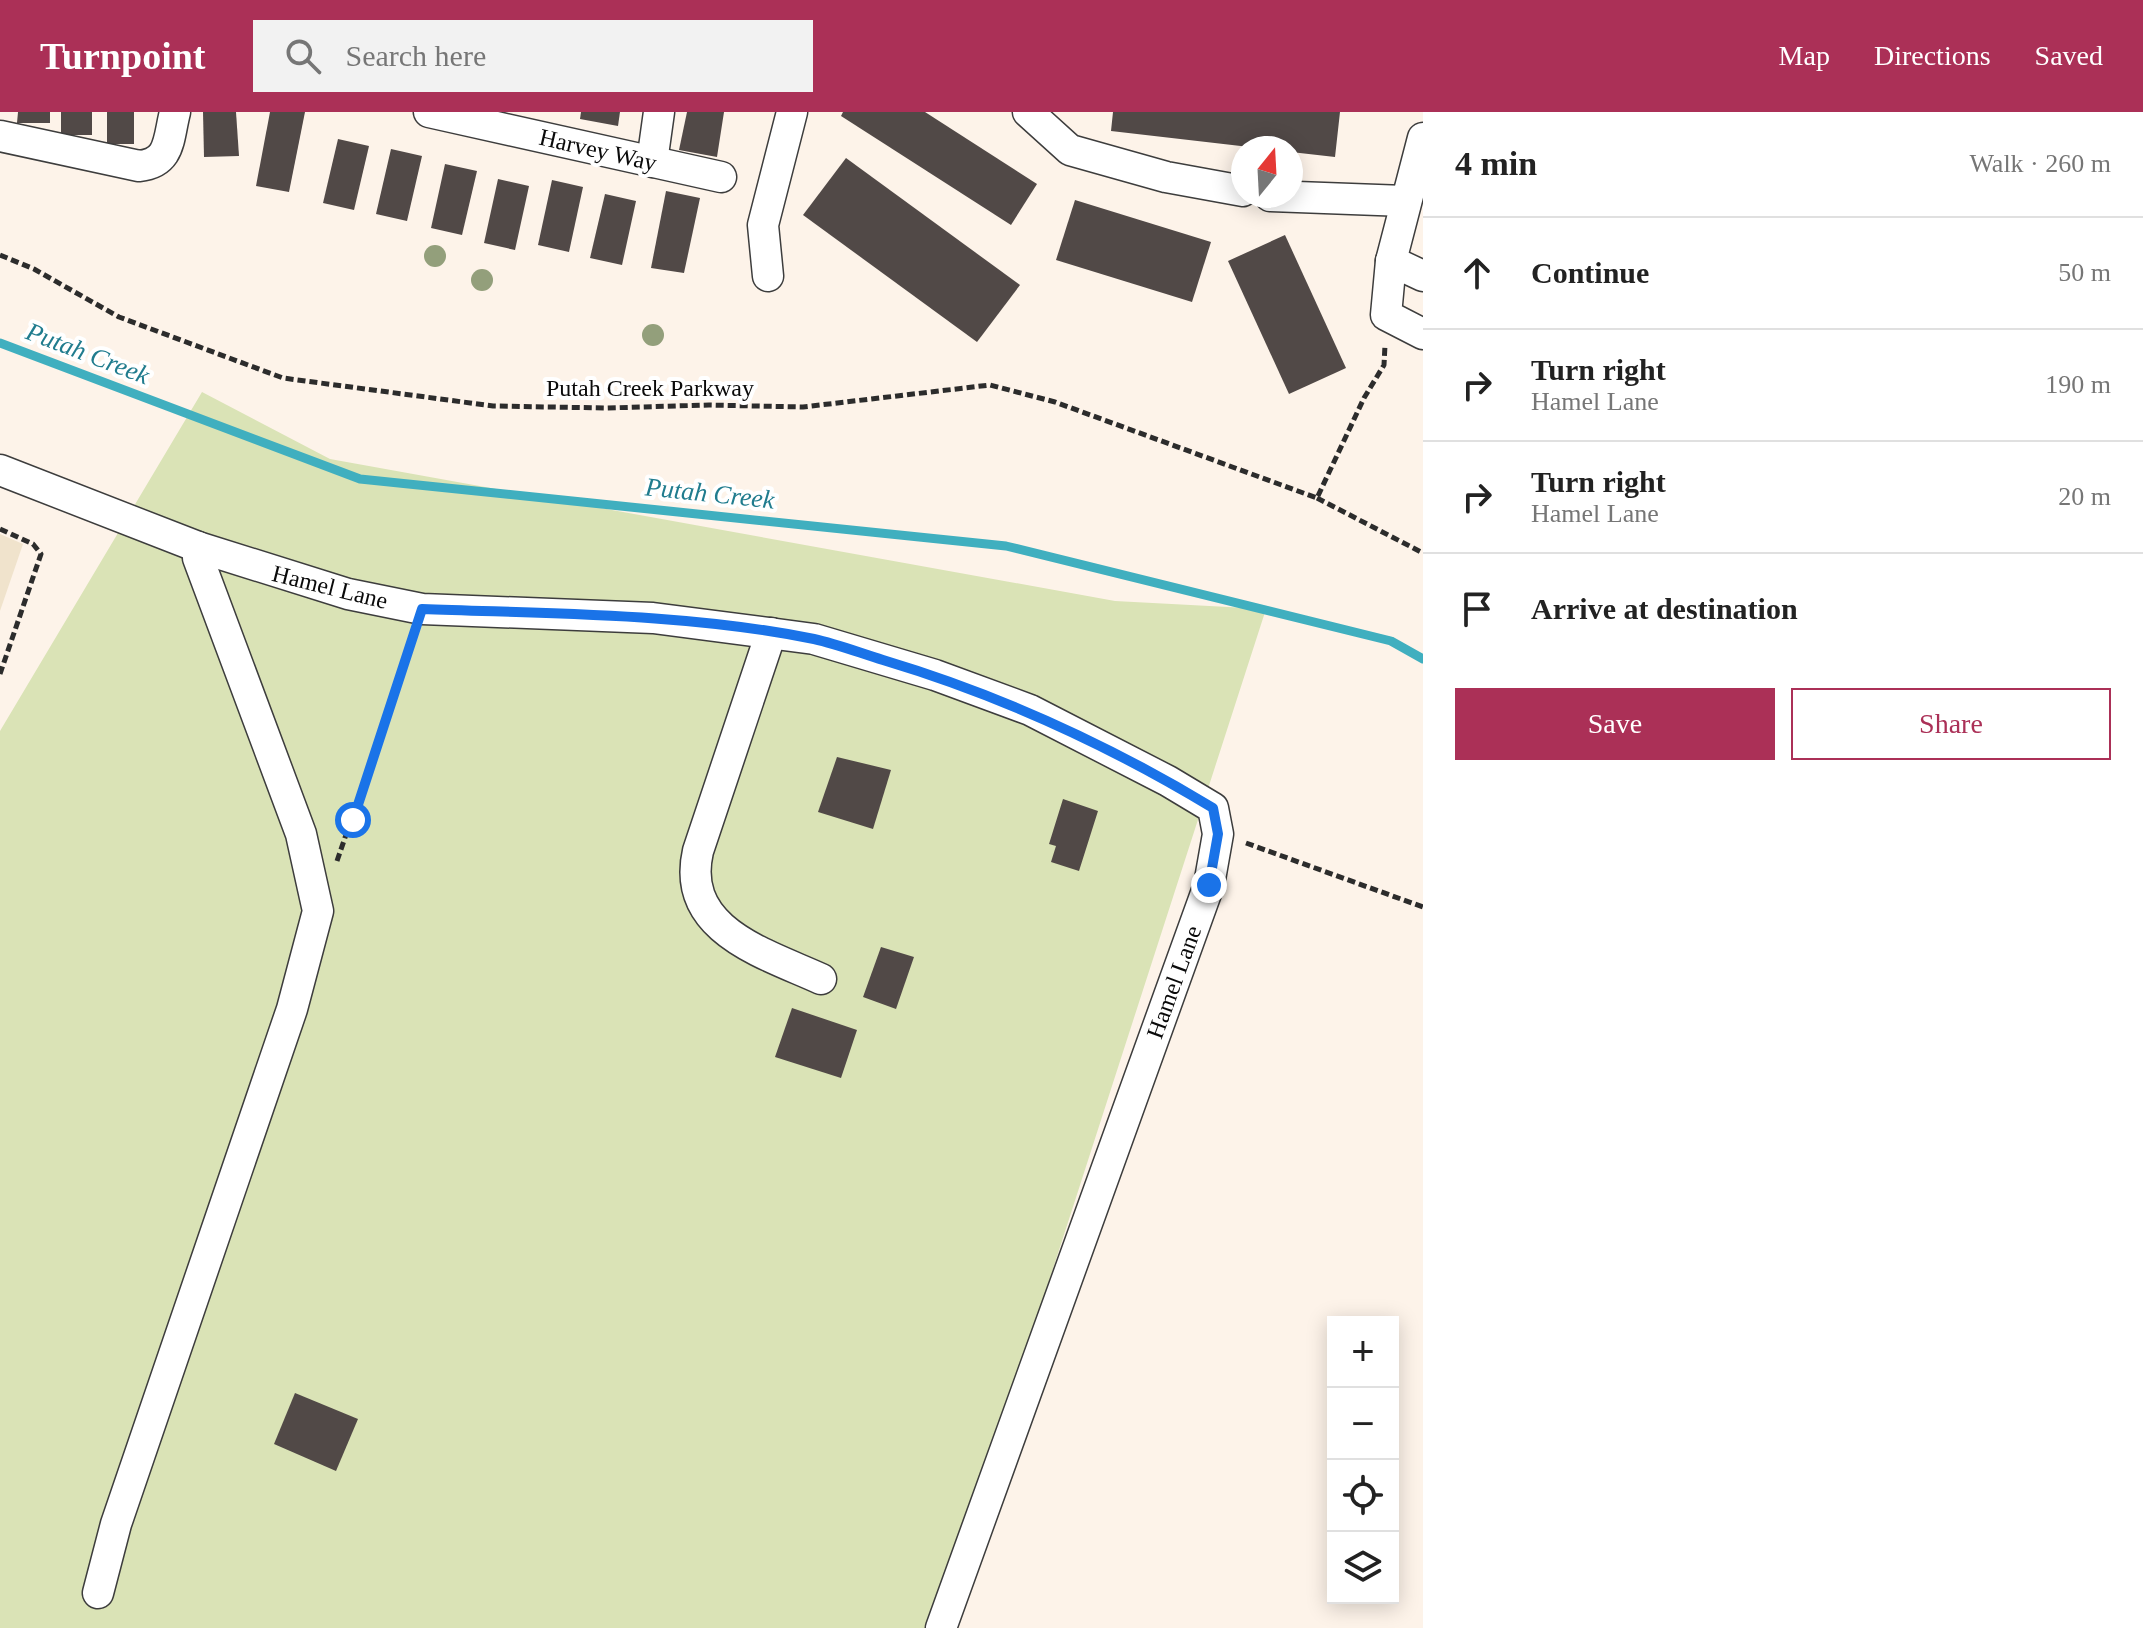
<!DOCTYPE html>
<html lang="en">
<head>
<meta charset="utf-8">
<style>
  :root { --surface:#fff; --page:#f2f2f2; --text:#222; --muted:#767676; --line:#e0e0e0; --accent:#ab3057 }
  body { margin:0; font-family:Georgia,serif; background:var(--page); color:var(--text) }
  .controls { position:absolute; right:24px; bottom:24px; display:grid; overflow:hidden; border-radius:0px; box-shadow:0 4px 20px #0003 }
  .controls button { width:72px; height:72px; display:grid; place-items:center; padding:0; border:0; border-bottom:2px solid var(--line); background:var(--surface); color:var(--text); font:40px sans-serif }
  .compass { position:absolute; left:1231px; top:24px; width:72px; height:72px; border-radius:50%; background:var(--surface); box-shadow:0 4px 20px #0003; rotate:18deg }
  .stop { position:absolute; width:24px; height:24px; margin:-18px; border:6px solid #1a73e8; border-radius:50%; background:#fff }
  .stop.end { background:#1a73e8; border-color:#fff; box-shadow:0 2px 8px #0008 }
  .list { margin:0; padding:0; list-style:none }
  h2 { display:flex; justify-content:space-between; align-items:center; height:104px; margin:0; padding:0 32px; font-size:34px }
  h2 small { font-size:26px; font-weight:400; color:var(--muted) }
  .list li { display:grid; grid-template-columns:52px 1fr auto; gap:24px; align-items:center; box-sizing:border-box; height:112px; padding:0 32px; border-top:2px solid var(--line) }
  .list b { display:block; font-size:30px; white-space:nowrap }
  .list p { margin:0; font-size:26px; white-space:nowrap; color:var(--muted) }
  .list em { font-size:26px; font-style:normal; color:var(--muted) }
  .actions { display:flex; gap:16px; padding:24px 32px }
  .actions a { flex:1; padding:18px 0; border:2px solid var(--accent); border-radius:0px; text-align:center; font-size:28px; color:var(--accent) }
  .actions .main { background:var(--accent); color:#fff }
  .icon { flex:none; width:44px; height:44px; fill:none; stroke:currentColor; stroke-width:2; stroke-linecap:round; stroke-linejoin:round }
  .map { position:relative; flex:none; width:1423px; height:1516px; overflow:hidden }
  header { display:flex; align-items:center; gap:48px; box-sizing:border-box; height:112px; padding:0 40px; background:var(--accent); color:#fff }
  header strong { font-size:38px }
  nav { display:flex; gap:44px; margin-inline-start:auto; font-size:28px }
  .search { width:560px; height:72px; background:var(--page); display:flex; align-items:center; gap:20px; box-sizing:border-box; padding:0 28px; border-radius:0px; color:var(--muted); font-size:30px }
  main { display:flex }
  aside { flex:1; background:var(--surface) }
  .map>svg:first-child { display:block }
  .farmland { fill:#f0e3cc }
  .green { fill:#dae3b6 }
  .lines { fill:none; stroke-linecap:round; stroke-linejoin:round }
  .stream { stroke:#40afbf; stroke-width:9 }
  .building { fill:#514947 }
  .minor-casing { stroke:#3d3d3d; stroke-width:33 }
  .path { stroke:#2c2c2c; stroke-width:5; stroke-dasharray:8 4; stroke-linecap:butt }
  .minor { stroke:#fff; stroke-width:30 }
  .tree { fill:#939f7b }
  .route { stroke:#1a73e8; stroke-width:10 }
  .labels { text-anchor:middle; stroke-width:8; stroke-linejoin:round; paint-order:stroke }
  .street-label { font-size:24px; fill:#0a0a0a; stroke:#fff }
  .water-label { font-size:26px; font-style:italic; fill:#207c8e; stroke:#fff }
</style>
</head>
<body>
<header>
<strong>Turnpoint</strong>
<div class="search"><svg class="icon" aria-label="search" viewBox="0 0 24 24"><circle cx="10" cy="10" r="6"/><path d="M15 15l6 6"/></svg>Search here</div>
<nav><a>Map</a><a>Directions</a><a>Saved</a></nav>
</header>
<main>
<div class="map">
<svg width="1423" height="1516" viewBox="0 0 1423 1516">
  <rect width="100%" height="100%" fill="#fdf3e9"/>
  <path class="farmland" d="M 0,422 L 23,432 L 0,499 Z"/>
  <path class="green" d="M 202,280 L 330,347 L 1115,489 L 1266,497 L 937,1516 L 0,1516 L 0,619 Z"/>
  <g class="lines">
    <path class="stream" d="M 0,231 L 360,367 L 1006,434 L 1391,529 L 1423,547"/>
  </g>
  <g class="building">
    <path d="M 18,0 L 50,0 L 50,11 L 17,11 Z"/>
    <rect x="61" y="0" width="31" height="23"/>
    <rect x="107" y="0" width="27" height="32"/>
    <path d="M 203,0 L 236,0 L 239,44 L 204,45 Z"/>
    <path d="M 270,0 L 305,0 L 289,80 L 256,74 Z"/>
    <path d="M 581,0 L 620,0 L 618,14 L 580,7 Z"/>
    <path d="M 687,0 L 724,0 L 717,45 L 679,38 Z"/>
    <path d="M 843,0 L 925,0 L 1037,72 L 1011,113 L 841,4 Z"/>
    <path d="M 1113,0 L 1340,0 L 1335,45 L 1291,40 L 1291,36 L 1258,36 L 1111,19 Z"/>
    <path d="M 338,27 L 369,34 L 354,98 L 323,91 Z"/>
    <path d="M 391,37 L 422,44 L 407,109 L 376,102 Z"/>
    <path d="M 846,46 L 1020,173 L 977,230 L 803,103 Z"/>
    <path d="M 445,52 L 477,59 L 462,123 L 431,116 Z"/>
    <path d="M 498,67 L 529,74 L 515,138 L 484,131 Z"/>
    <path d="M 552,68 L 583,75 L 569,140 L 538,133 Z"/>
    <path d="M 666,79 L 700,86 L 684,161 L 651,156 Z"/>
    <path d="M 605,82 L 636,89 L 622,153 L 590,146 Z"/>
    <path d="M 1075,88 L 1211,130 L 1192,190 L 1056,148 Z"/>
    <path d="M 1285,123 L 1346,256 L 1289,282 L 1228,149 Z"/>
    <path d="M 837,645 L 891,658 L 873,717 L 818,700 Z"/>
    <path d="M 1063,687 L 1098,699 L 1079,759 L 1051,750 L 1056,734 L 1049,732 Z"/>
    <path d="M 881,835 L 914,845 L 896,897 L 863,885 Z"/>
    <path d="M 792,896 L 857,918 L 841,966 L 775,945 Z"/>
    <path d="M 295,1281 L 358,1307 L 336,1359 L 274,1332 Z"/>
  </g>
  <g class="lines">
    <defs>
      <g id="minor">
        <path d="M 429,0 L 721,65"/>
        <path d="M 1028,0 L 1070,38 L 1166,65 L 1243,79"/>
        <path d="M 0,24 L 139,54 C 171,51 168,27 175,0"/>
        <path d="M 1423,26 L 1391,149 L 1423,164"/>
        <path d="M 652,50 L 659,0"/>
        <path d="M 1270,84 L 1405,89"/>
        <path d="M 1391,149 L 1386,203 L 1423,222"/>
        <path d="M 768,164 L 763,113 L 792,0"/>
        <path d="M 0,358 L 198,435 L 348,482 L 422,497 L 653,506 L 814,527 L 935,563 L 1030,598 L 1168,669 L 1213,696 L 1218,722 L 1209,773 L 941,1516"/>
        <path d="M 771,521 L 698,739 C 680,818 764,841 821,867"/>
        <path d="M 98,1481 L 116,1412 L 292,897 L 318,799 L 301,722 L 198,446 L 198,435"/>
      </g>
    </defs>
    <use href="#minor" class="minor-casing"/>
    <g class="path">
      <path d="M 0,143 L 34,157 L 119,205 L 283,266 L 493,294 L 607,296 L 709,293 L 803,295 L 990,273 L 1055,290 L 1317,386 L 1364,286 L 1384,253 L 1385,233"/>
      <path d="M 1317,386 L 1423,441"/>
      <path d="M 0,417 L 33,432 L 41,442 L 0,562"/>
      <path d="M 1246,731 L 1423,795"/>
      <path d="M 337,749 L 414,524"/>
    </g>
    <use href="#minor" class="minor"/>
  </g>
  <g class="tree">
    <circle cx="435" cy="144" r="11"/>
    <circle cx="482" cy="168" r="11"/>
    <circle cx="653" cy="223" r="11"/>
  </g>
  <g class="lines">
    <path class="route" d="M 353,708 L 422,497 C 552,502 686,501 814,527 C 837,532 860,541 883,548 C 1000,583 1109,633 1213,696 L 1218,722 L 1209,773"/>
  </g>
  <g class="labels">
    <g class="street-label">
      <text transform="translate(598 38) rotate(13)" y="8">Harvey Way</text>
      <text x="650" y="284">Putah Creek Parkway</text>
      <text transform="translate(330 475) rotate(14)" y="8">Hamel Lane</text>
      <text transform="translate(1174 870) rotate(-70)" y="8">Hamel Lane</text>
    </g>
    <g class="water-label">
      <text transform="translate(88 241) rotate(21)" y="9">Putah Creek</text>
      <text transform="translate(710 381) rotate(6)" y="9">Putah Creek</text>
    </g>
  </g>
</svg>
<div class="controls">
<button>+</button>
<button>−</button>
<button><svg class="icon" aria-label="locate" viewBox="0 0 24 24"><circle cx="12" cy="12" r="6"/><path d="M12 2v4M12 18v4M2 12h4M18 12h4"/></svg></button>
<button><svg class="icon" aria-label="layers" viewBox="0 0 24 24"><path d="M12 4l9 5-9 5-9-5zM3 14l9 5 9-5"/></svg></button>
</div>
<svg class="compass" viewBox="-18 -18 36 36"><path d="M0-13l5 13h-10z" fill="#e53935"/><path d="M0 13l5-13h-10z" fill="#767676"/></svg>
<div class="stop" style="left:353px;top:708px"></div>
<div class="stop end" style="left:1209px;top:773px"></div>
</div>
<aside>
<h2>4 min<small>Walk · 260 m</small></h2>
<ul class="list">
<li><svg class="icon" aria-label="ahead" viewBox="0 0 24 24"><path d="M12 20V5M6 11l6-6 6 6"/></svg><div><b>Continue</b></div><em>50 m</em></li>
<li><svg class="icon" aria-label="right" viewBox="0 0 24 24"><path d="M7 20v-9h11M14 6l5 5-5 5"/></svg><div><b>Turn right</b><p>Hamel Lane</p></div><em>190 m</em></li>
<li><svg class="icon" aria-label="right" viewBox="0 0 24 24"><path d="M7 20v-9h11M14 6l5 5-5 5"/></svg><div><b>Turn right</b><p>Hamel Lane</p></div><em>20 m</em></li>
<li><svg class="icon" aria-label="arrive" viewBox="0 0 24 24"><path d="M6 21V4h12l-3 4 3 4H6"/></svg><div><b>Arrive at destination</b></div></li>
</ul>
<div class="actions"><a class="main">Save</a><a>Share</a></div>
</aside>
</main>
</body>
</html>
